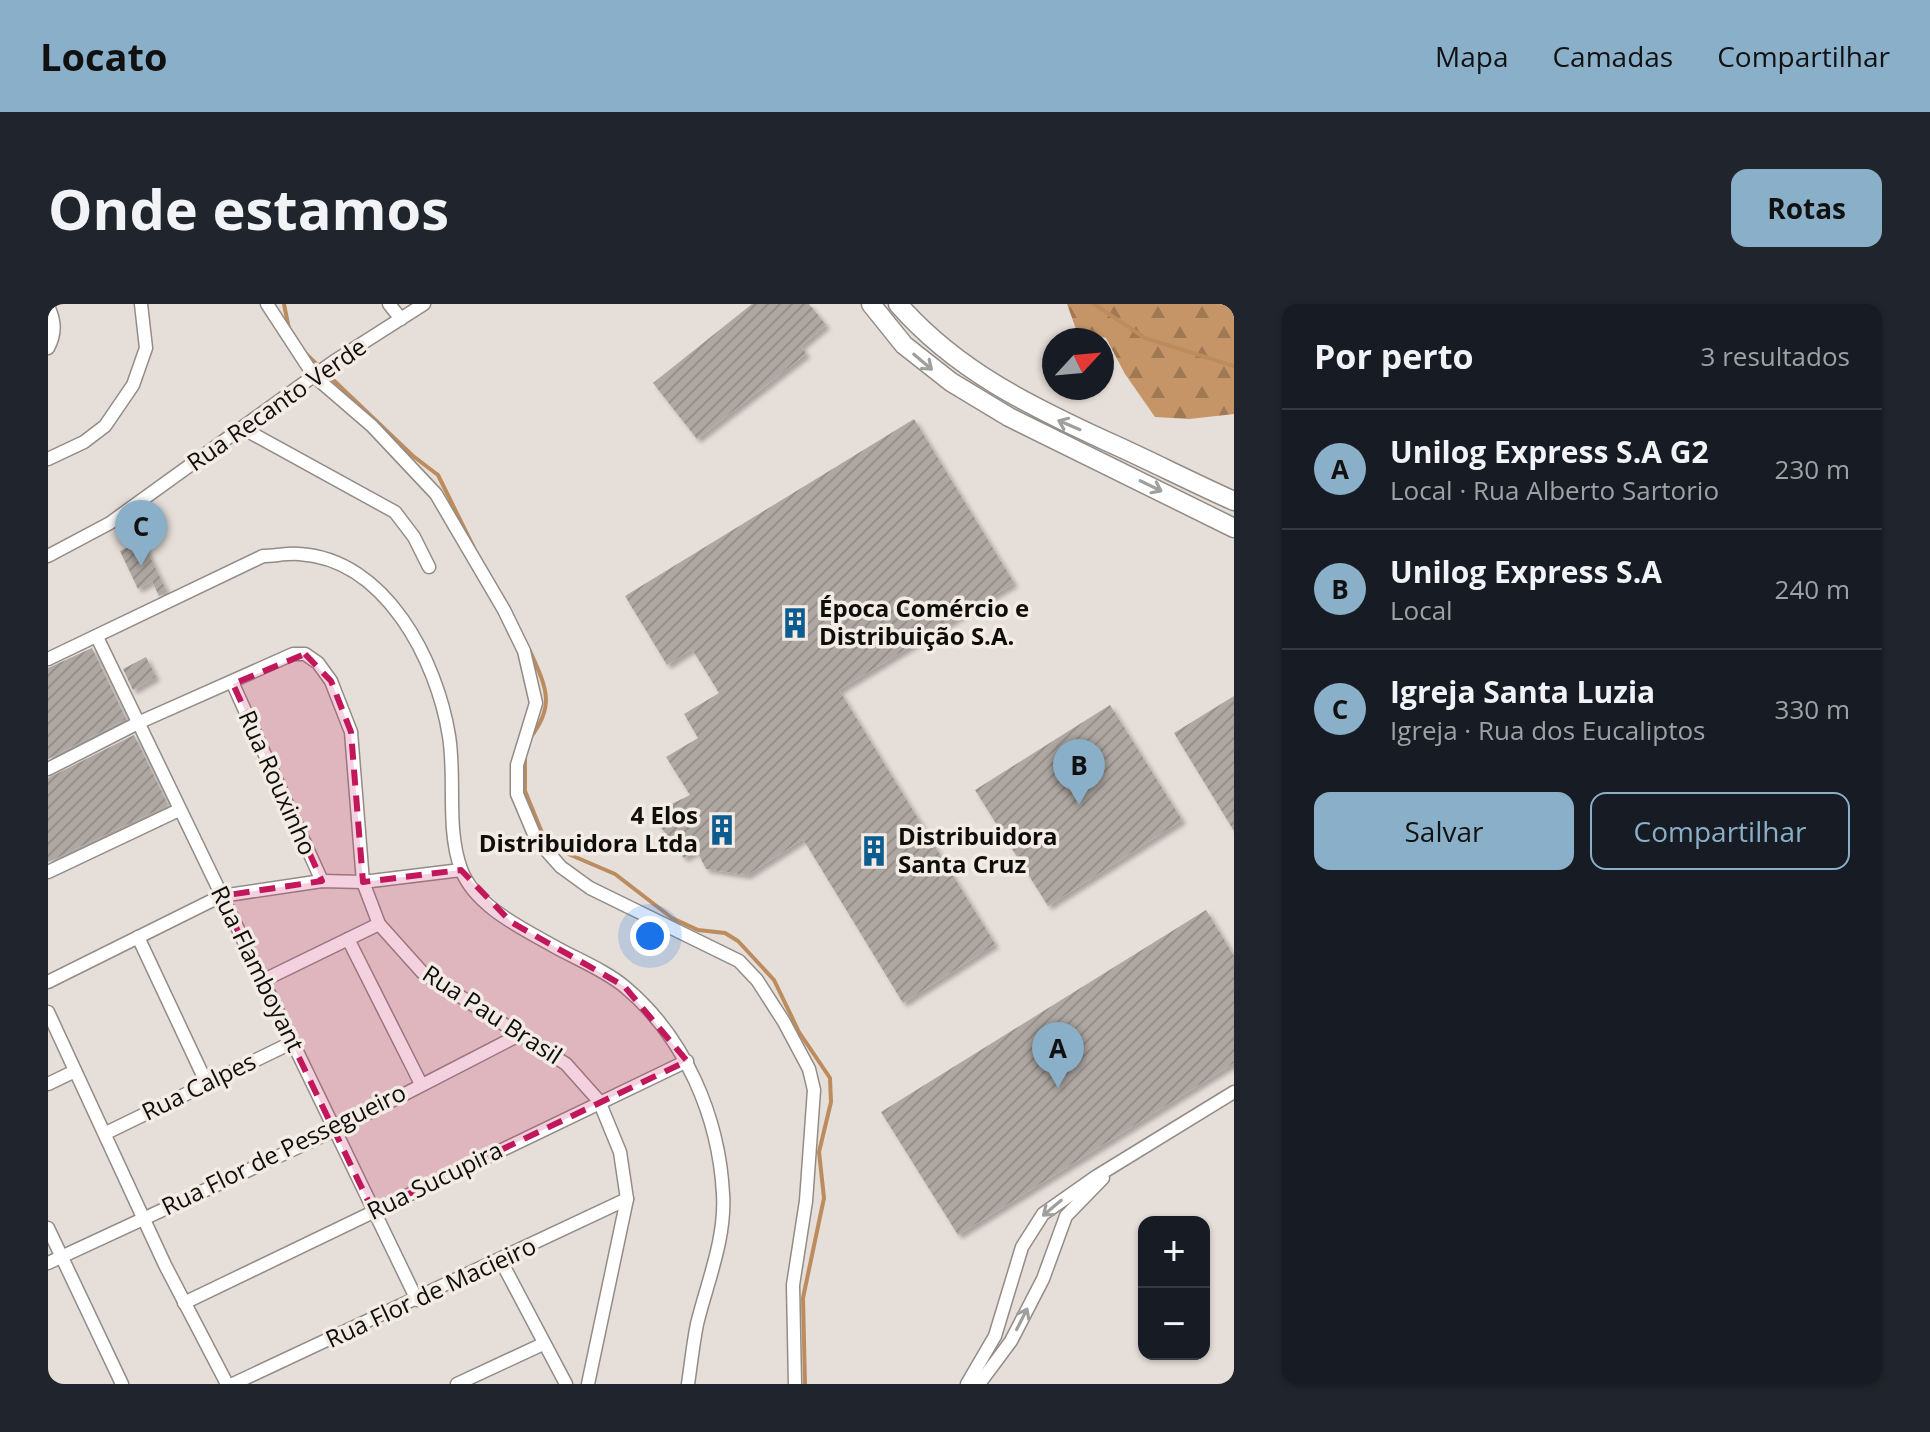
<!DOCTYPE html>
<html lang="pt">
<head>
<meta charset="utf-8">
<style>
  :root { --surface:#171b24; --page:#20242c; --text:#f1f3f6; --muted:#9ea1a6; --line:#363941; --accent:#8aafc8 }
  body { margin:0; font-family:"Open Sans",sans-serif; background:var(--page); color:var(--text) }
  .controls { position:absolute; right:24px; bottom:24px; display:grid; overflow:hidden; border-radius:16px; box-shadow:0 2px 6px #0004 }
  .controls button { width:72px; height:72px; display:grid; place-items:center; padding:0; border:0; border-bottom:2px solid var(--line); background:var(--surface); color:var(--text); font:40px sans-serif }
  .compass { position:absolute; left:994px; top:24px; width:72px; height:72px; border-radius:50%; background:var(--surface); box-shadow:0 2px 6px #0004; rotate:64deg }
  .you { position:absolute; left:602px; top:632px; width:28px; height:28px; margin:-20px; border:6px solid #fff; border-radius:50%; background:#1a73e8; box-shadow:0 0 0 12px #1a73e833 }
  .badge { display:grid; place-items:center; width:52px; height:52px; border-radius:50%; background:var(--accent); color:#111; font-size:26px; font-weight:700 }
  .pin { position:absolute; translate:-50% -66px; filter:drop-shadow(0 2px 4px #0008) }
  .pin::after { content:''; position:absolute; top:42px; width:28px; height:24px; background:inherit; clip-path:polygon(0 0,100% 0,50% 100%) }
  .list { margin:0; padding:0; list-style:none }
  h2 { display:flex; justify-content:space-between; align-items:center; height:104px; margin:0; padding:0 32px; font-size:34px }
  h2 small { font-size:26px; font-weight:400; color:var(--muted) }
  .list li { display:grid; grid-template-columns:52px 1fr auto; gap:24px; align-items:center; box-sizing:border-box; height:120px; padding:0 32px; border-top:2px solid var(--line) }
  .list b { display:block; font-size:30px; white-space:nowrap }
  .list p { margin:0; font-size:26px; white-space:nowrap; color:var(--muted) }
  .list em { font-size:26px; font-style:normal; color:var(--muted) }
  .actions { display:flex; gap:16px; padding:24px 32px }
  .actions a { flex:1; padding:18px 0; border:2px solid var(--accent); border-radius:16px; text-align:center; font-size:28px; color:var(--accent) }
  .actions .main { background:var(--accent); color:#111 }
  .map { position:relative; flex:none; width:1186px; height:1080px; overflow:hidden; border-radius:16px }
  header { display:flex; align-items:center; gap:48px; box-sizing:border-box; height:112px; padding:0 40px; background:var(--accent); color:#111 }
  header strong { font-size:38px }
  nav { display:flex; gap:44px; margin-inline-start:auto; font-size:28px }
  .intro { display:flex; align-items:center; justify-content:space-between; box-sizing:border-box; height:192px; padding:0 48px }
  h1 { margin:0; font-size:56px }
  .button { padding:20px 36px; border-radius:16px; background:var(--accent); color:#111; font-size:28px; font-weight:700 }
  main { display:flex; gap:48px; padding:0 48px }
  aside { flex:1; background:var(--surface); border-radius:16px; box-shadow:0 2px 6px #0004 }
  .map>svg:first-child { display:block }
  .forest { fill:url(#forest-firs) }
  .lines { fill:none; stroke-linecap:round; stroke-linejoin:round }
  .stream { stroke:#bc8c5f; stroke-width:4 }
  .building { fill:url(#building-hatch); filter:url(#shadow) }
  .minor-casing { stroke:#938c86; stroke-width:15 }
  .secondary-casing { stroke:#938c86; stroke-width:21 }
  .minor { stroke:#fff; stroke-width:12 }
  .secondary { stroke:#fff; stroke-width:18 }
  .oneway { stroke:#9f9f9e }
  .marked { fill:#c2185b; fill-opacity:0.2; stroke:#c2185b; stroke-width:6; stroke-dasharray:16 10; stroke-linejoin:round }
  .labels { text-anchor:middle; stroke-width:7; stroke-linejoin:round; paint-order:stroke }
  .street-label { font-size:24px; fill:#100e0c; stroke:#f3ece5 }
  .poi-label { font-size:24px; font-weight:bold; fill:#100e0c; stroke:#f3ece5; text-anchor:start }
</style>
</head>
<body>
<header>
<strong>Locato</strong>
<nav><a>Mapa</a><a>Camadas</a><a>Compartilhar</a></nav>
</header>
<div class="intro"><h1>Onde estamos</h1><a class="button">Rotas</a></div>
<main>
<div class="map">
<svg width="1186" height="1080" viewBox="0 0 1186 1080">
  <defs>
    <pattern id="forest-firs" width="22" height="20" patternUnits="userSpaceOnUse" patternTransform="scale(2)"><rect width="22" height="20" fill="#c59568"/><path d="M5 1l3.5 6h-7zM16 11l3.5 6h-7z" fill="#9f7854"/></pattern>
    <pattern id="building-hatch" width="6" height="6" patternUnits="userSpaceOnUse" patternTransform="scale(2)"><rect width="6" height="6" fill="#afa8a2"/><path d="M-1 1l2-2M0 6l6-6M5 7l2-2" fill="none" stroke="#968f8a"/></pattern>
    <filter id="shadow"><feDropShadow dx="4" dy="4" stdDeviation="2" flood-color="#0004"/></filter>
  </defs>
  <rect width="100%" height="100%" fill="#e6ded8"/>
  <path class="forest" d="M 1019,0 L 1186,0 L 1186,110 L 1141,115 L 1107,113 L 1077,70 L 1058,34 L 1028,25 Z"/>
  <g class="lines">
    <g class="stream">
      <path d="M 236,0 L 241,25"/>
      <path d="M 1046,0 L 1097,34 L 1186,62"/>
      <path d="M 257,49 L 365,152 L 390,171 L 426,244"/>
      <path d="M 482,347 C 498,383 508,401 482,434"/>
      <path d="M 477,454 L 477,487 L 497,536 L 511,546 L 567,570 L 624,614 L 650,626 L 677,629 L 690,637 L 726,676 L 751,728 L 782,774 L 783,798 L 771,848 L 776,894 L 755,994 L 757,1080"/>
    </g>
  </g>
  <g class="building">
    <path d="M 704,0 L 761,0 L 778,21 L 753,42 L 758,50 L 649,135 L 605,79 Z"/>
    <path d="M 866,115 L 966,279 L 791,386 L 947,640 L 855,699 L 755,535 L 699,571 L 658,565 L 649,547 L 636,554 L 603,510 L 642,491 L 618,453 L 650,434 L 636,410 L 671,389 L 644,345 L 619,361 L 577,292 Z"/>
    <path d="M 94,236 L 119,288 L 111,292 L 104,277 L 90,285 L 72,247 Z"/>
    <path d="M 44,344 L 78,415 L 0,455 L 0,364 Z"/>
    <path d="M 98,353 L 108,373 L 85,386 L 75,365 Z"/>
    <path d="M 1186,392 L 1186,527 L 1126,429 Z"/>
    <path d="M 1062,401 L 1134,516 L 1000,602 L 927,486 Z"/>
    <path d="M 86,431 L 120,501 L 0,558 L 0,474 Z"/>
    <path d="M 1158,606 L 1186,652 L 1186,759 L 910,931 L 833,808 Z"/>
  </g>
  <g class="lines">
    <defs>
      <g id="minor">
        <path d="M 219,0 L 266,72 L 324,122 L 388,190 L 456,306 L 476,347 L 488,399 L 469,461 L 469,490 L 488,535 L 513,563 L 542,584 L 691,657 L 709,676 L 736,718 L 761,765 L 766,786 L 758,897 L 745,981 L 747,1080"/>
        <path d="M 341,0 L 353,15"/>
        <path d="M 0,2 C 7,17 8,29 0,44"/>
        <path d="M 196,125 L 347,208 L 366,233 L 381,263"/>
        <path d="M 0,155 L 36,138 L 57,122 L 85,81 L 98,44 L 93,0"/>
        <path d="M 0,252 L 62,219 L 285,58 L 376,0"/>
        <path d="M 49,333 L 369,996"/>
        <path d="M 0,355 L 215,252 C 226,252 239,249 251,250 C 338,255 389,357 401,432 C 408,475 398,524 413,565 C 427,603 476,625 509,644 C 531,656 558,667 577,683 C 637,733 671,813 675,890 C 678,934 659,979 649,1020 C 645,1040 643,1060 640,1080"/>
        <path d="M 185,380 L 274,577"/>
        <path d="M 0,465 L 92,418 L 245,350 L 257,350 L 270,359 L 283,377 L 303,428 L 315,578 L 331,620 L 374,668 L 518,760 L 551,797 L 572,848 L 579,895 L 540,1080"/>
        <path d="M 0,568 L 131,506"/>
        <path d="M 90,633 L 158,778"/>
        <path d="M 300,635 L 373,780"/>
        <path d="M 216,676 L 331,620"/>
        <path d="M 0,678 L 173,592 L 274,577 L 315,578 L 413,566"/>
        <path d="M 0,708 L 117,961 L 179,1080"/>
        <path d="M 0,780 L 27,767"/>
        <path d="M 58,829 L 245,738"/>
        <path d="M 0,924 L 74,1080"/>
        <path d="M 453,957 L 518,1080"/>
        <path d="M 0,959 L 287,826 L 471,731"/>
        <path d="M 136,999 L 639,757"/>
        <path d="M 185,1080 L 579,895"/>
        <path d="M 409,1080 L 495,1040"/>
        <path d="M 919,1080 L 947,1032 L 974,943 L 995,910 L 1049,872 L 1186,788"/>
        <path d="M 931,1080 L 963,1037 L 995,975 L 1018,912 L 1055,874"/>
      </g>
      <g id="secondary">
        <path d="M 823,0 L 856,41 L 903,78 L 961,113 L 1186,224"/>
        <path d="M 850,0 C 908,66 980,101 1058,137 C 1101,156 1143,178 1186,197"/>
      </g>
    </defs>
    <use href="#minor" class="minor-casing"/>
    <use href="#secondary" class="secondary-casing"/>
    <use href="#minor" class="minor"/>
    <use href="#secondary" class="secondary"/>
  </g>
  <defs><path id="oneway-shaft" d="M-6 0H5M1.5-3L5.5 0L1.5 3" fill="none" stroke-width="1.6" stroke-linecap="round" stroke-linejoin="round" transform="scale(2)"/></defs>
  <g class="oneway">
    <use href="#oneway-shaft" transform="translate(875 58) rotate(40)"/>
    <use href="#oneway-shaft" transform="translate(1021 121) rotate(-157)"/>
    <use href="#oneway-shaft" transform="translate(1103 182) rotate(26)"/>
    <use href="#oneway-shaft" transform="translate(1004 904) rotate(140)"/>
    <use href="#oneway-shaft" transform="translate(974 1015) rotate(-63)"/>
  </g>
  <path class="marked" d="M 257,350 L 283,377 L 303,428 L 315,578 L 413,566 L 463,618 L 576,682 L 639,757 L 325,907 L 173,592 L 274,577 L 185,380 Z"/>
  <defs>
    <symbol id="building-bare" viewBox="-9 -9 18 18"><path d="M-4-6H4V6H1V3H-1V6H-4ZM-2.5-4.3h1.7v1.8h-1.7ZM.8-4.3h1.7v1.8H.8ZM-2.5-1h1.7V.8h-1.7ZM.8-1h1.7V.8H.8Z" fill="#0c5c8f" stroke="#f3ece5" stroke-width="2.5" paint-order="stroke"/></symbol>
  </defs>
  <g fill-rule="evenodd">
    <use href="#building-bare" x="725" y="297" width="44" height="44"/>
    <use href="#building-bare" x="652" y="504" width="44" height="44"/>
    <use href="#building-bare" x="804" y="525" width="44" height="44"/>
  </g>
  <g class="labels">
    <g class="street-label">
      <text transform="translate(229 101) rotate(-35)" y="8">Rua Recanto Verde</text>
      <text transform="translate(229 479) rotate(66)" y="8">Rua Rouxinho</text>
      <text transform="translate(209 665) rotate(64)" y="8">Rua Flamboyant</text>
      <text transform="translate(444 711) rotate(33)" y="8">Rua Pau Brasil</text>
      <text transform="translate(151 783) rotate(-26)" y="8">Rua Calpes</text>
      <text transform="translate(236 846) rotate(-26)" y="8">Rua Flor de Pessegueiro</text>
      <text transform="translate(387 877) rotate(-26)" y="8">Rua Sucupira</text>
      <text transform="translate(383 989) rotate(-25)" y="8">Rua Flor de Macieiro</text>
    </g>
    <g class="poi-label">
      <text x="771" y="313">Época Comércio e<tspan x="771" dy="28">Distribuição S.A.</tspan></text>
      <text x="650" y="520" text-anchor="end">4 Elos<tspan x="650" dy="28">Distribuidora Ltda</tspan></text>
      <text x="850" y="541">Distribuidora<tspan x="850" dy="28">Santa Cruz</tspan></text>
    </g>
  </g>
</svg>
<div class="controls">
<button>+</button>
<button>−</button>
</div>
<svg class="compass" viewBox="-18 -18 36 36"><path d="M0-13l5 13h-10z" fill="#e53935"/><path d="M0 13l5-13h-10z" fill="#9ea1a6"/></svg>
<div class="you"></div>
<div class="pin badge" style="left:1010px;top:784px">A</div>
<div class="pin badge" style="left:1031px;top:501px">B</div>
<div class="pin badge" style="left:93px;top:262px">C</div>
</div>
<aside>
<h2>Por perto<small>3 resultados</small></h2>
<ul class="list">
<li><span class="badge">A</span><div><b>Unilog Express S.A G2</b><p>Local · Rua Alberto Sartorio</p></div><em>230 m</em></li>
<li><span class="badge">B</span><div><b>Unilog Express S.A</b><p>Local</p></div><em>240 m</em></li>
<li><span class="badge">C</span><div><b>Igreja Santa Luzia</b><p>Igreja · Rua dos Eucaliptos</p></div><em>330 m</em></li>
</ul>
<div class="actions"><a class="main">Salvar</a><a>Compartilhar</a></div>
</aside>
</main>
</body>
</html>
